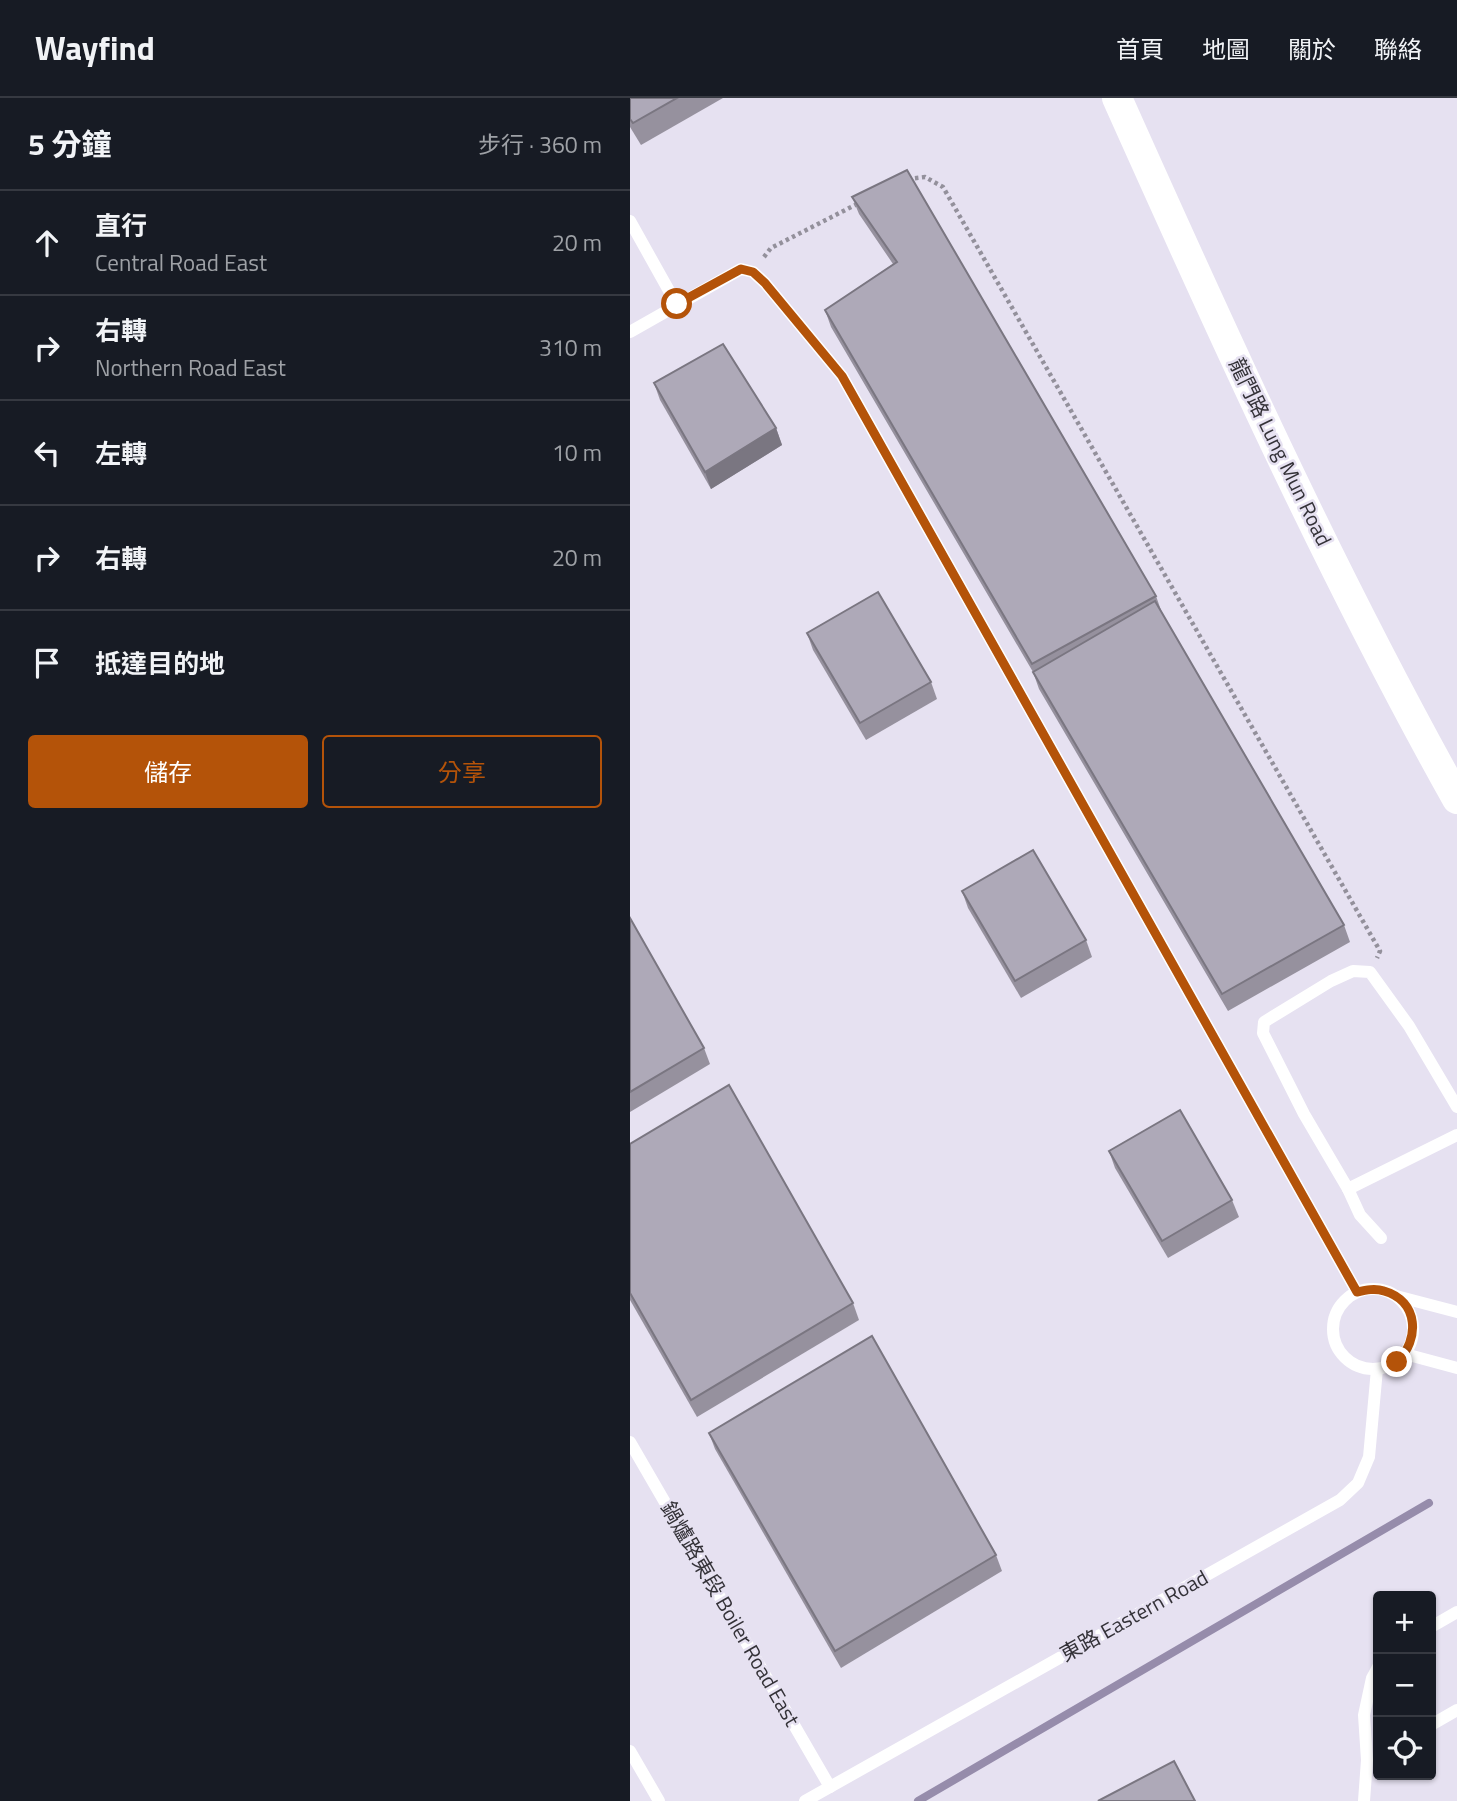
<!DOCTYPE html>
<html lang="zh-TW">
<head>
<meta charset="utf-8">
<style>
  :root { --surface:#171b24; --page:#242831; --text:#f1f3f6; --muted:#9ea1a6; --line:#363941; --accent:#b45309 }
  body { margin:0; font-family:"Titillium Web","Noto Sans TC",sans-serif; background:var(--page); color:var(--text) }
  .controls { position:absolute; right:21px; bottom:21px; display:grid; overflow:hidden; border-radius:7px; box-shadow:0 2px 5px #0004 }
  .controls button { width:63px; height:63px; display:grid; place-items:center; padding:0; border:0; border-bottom:2px solid var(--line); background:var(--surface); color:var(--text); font:35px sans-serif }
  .stop { position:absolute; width:21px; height:21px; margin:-16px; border:5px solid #b45309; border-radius:50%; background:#fff }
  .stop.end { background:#b45309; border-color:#fff; box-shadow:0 2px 7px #0008 }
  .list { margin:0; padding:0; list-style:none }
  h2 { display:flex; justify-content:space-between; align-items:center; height:91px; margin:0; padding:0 28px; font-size:30px }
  h2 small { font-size:23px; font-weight:400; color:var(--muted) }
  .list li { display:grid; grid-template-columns:46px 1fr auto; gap:21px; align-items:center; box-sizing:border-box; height:105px; padding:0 28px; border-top:2px solid var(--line) }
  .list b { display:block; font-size:26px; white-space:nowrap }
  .list p { margin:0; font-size:23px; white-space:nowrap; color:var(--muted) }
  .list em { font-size:23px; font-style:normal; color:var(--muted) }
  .actions { display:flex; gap:14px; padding:21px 28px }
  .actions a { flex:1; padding:16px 0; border:2px solid var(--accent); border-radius:7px; text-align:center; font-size:24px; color:var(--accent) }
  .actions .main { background:var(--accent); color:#fff }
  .icon { flex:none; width:38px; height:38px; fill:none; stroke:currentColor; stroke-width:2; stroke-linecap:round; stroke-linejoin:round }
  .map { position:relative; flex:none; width:827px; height:1703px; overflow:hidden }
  header { display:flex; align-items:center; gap:42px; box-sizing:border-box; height:98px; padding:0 35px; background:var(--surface); border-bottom:2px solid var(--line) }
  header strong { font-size:33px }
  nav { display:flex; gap:38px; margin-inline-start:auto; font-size:24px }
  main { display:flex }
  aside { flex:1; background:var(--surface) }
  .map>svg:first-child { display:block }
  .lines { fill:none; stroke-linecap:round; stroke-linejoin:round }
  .stream { stroke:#968cab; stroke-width:8 }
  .path { stroke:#93909b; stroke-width:4.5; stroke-dasharray:3.5 3.5; stroke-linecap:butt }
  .service { stroke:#fff; stroke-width:12 }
  .tertiary { stroke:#fff; stroke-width:30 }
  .wall { fill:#96919e }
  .shaded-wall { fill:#7a7681 }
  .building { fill:#aea9b8; stroke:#7a7681; stroke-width:2 }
  .route { stroke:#b45309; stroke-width:9 }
  .labels { text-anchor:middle; stroke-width:5; stroke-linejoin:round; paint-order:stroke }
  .street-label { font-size:21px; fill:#343238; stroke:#e6e1f1 }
</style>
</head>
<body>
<header>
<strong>Wayfind</strong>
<nav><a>首頁</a><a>地圖</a><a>關於</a><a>聯絡</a></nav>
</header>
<main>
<aside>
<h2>5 分鐘<small>步行 · 360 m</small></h2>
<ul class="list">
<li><svg class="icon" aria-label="ahead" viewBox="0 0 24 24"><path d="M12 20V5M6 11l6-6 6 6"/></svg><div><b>直行</b><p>Central Road East</p></div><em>20 m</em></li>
<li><svg class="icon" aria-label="right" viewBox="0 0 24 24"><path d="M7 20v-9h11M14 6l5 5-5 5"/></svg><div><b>右轉</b><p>Northern Road East</p></div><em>310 m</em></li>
<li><svg class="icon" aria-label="left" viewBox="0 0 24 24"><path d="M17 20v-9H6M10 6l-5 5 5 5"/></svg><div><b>左轉</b></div><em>10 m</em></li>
<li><svg class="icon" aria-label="right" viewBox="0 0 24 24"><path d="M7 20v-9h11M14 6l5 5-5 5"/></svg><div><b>右轉</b></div><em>20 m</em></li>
<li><svg class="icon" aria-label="arrive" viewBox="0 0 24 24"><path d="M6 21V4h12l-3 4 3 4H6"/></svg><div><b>抵達目的地</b></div></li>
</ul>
<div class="actions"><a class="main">儲存</a><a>分享</a></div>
</aside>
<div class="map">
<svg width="827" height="1703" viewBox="0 0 827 1703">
  <rect width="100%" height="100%" fill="#e6e1f1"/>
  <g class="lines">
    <path class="stream" d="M 288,1703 L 799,1405"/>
    <g class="path">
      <path d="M 278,81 L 295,79 L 313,89 L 750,853 L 747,860"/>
      <path d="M 134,159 L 141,150 L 229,105"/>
    </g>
    <g class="service">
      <path d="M 0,123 L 47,207"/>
      <path d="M 0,234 L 111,171 L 123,174 L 135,185 L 212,278 L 727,1194"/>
      <path d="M 718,1091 L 827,1037"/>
      <path d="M 751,1140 L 730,1117 L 718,1091 L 674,1016 L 633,935 L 634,924 L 701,883 L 723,873 L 740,874 L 779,928 L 827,1009"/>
      <circle cx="743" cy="1231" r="40"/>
      <path d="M 766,1198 L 827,1214"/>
      <path d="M 775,1256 L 827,1270"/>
      <path d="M 0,1344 L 200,1689"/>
      <path d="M 801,1529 L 827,1514"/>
      <path d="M 801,1627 L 827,1612"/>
      <path d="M 0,1653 L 29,1703"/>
      <path d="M 175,1703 L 710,1402 L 728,1385 L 739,1359 L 747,1271"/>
      <path d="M 734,1703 L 737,1662 L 734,1617 L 742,1580 L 748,1569"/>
    </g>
    <path class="tertiary" d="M 487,0 C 593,237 700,474 827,701"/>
  </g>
  <g class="wall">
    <path d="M 0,0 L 93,0 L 11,47 L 0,29 Z"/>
    <path d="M 222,99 L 526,498 L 532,515 L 714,827 L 720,844 L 598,913 L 409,591 L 403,574 L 201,229 L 195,212 L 263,166 L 229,116 Z"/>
    <path d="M 24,285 L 146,330 L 152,347 L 81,391 L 30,302 Z"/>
    <path d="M 177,535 L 301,584 L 307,601 L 236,642 L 183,552 Z"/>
    <path d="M 332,793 L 456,842 L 462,859 L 391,900 L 338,810 Z"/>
    <path d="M 0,820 L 74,950 L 80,966 L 0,1014 Z"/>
    <path d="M 0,1046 L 223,1205 L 229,1222 L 67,1319 L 0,1202 Z"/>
    <path d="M 479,1053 L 602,1102 L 609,1119 L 538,1160 L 485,1070 Z"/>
    <path d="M 79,1335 L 366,1457 L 372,1473 L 211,1570 L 85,1351 Z"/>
  </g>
  <path class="shaded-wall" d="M 146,330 L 152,347 L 81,391 L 75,374 Z"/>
  <g class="building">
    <path d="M 0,0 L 47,0 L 3,25 L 0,21 Z"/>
    <path d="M 277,72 L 526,498 L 402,566 L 195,212 L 267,164 L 222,99 Z"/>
    <path d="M 93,246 L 146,330 L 75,374 L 24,285 Z"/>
    <path d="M 248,494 L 301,584 L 230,625 L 177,535 Z"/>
    <path d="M 525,503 L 714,827 L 592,896 L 403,574 Z"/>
    <path d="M 403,752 L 456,842 L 385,883 L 332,793 Z"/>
    <path d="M 0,820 L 74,950 L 0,994 Z"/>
    <path d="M 99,987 L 223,1205 L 61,1302 L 0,1195 L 0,1046 Z"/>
    <path d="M 550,1012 L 602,1102 L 532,1143 L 479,1053 Z"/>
    <path d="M 242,1238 L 366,1457 L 205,1553 L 79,1335 Z"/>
    <path d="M 544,1663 L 565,1703 L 468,1703 Z"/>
  </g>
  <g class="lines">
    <path class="route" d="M 47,206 L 111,171 L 123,174 L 135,185 L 212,278 L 727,1194 C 736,1192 745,1190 754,1193 C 789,1203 790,1242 767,1264"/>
  </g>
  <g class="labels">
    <g class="street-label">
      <text transform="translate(650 354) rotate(64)" y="7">龍門路 Lung Mun Road</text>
      <text transform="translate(100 1516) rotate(60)" y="7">鍋爐路東段 Boiler Road East</text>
      <text transform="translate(504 1518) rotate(-29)" y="7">東路 Eastern Road</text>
    </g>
  </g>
</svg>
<div class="controls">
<button>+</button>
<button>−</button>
<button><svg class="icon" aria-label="locate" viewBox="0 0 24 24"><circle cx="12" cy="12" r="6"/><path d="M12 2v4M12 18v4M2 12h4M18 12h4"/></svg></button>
</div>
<div class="stop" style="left:47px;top:206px"></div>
<div class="stop end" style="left:767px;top:1264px"></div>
</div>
</main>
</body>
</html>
